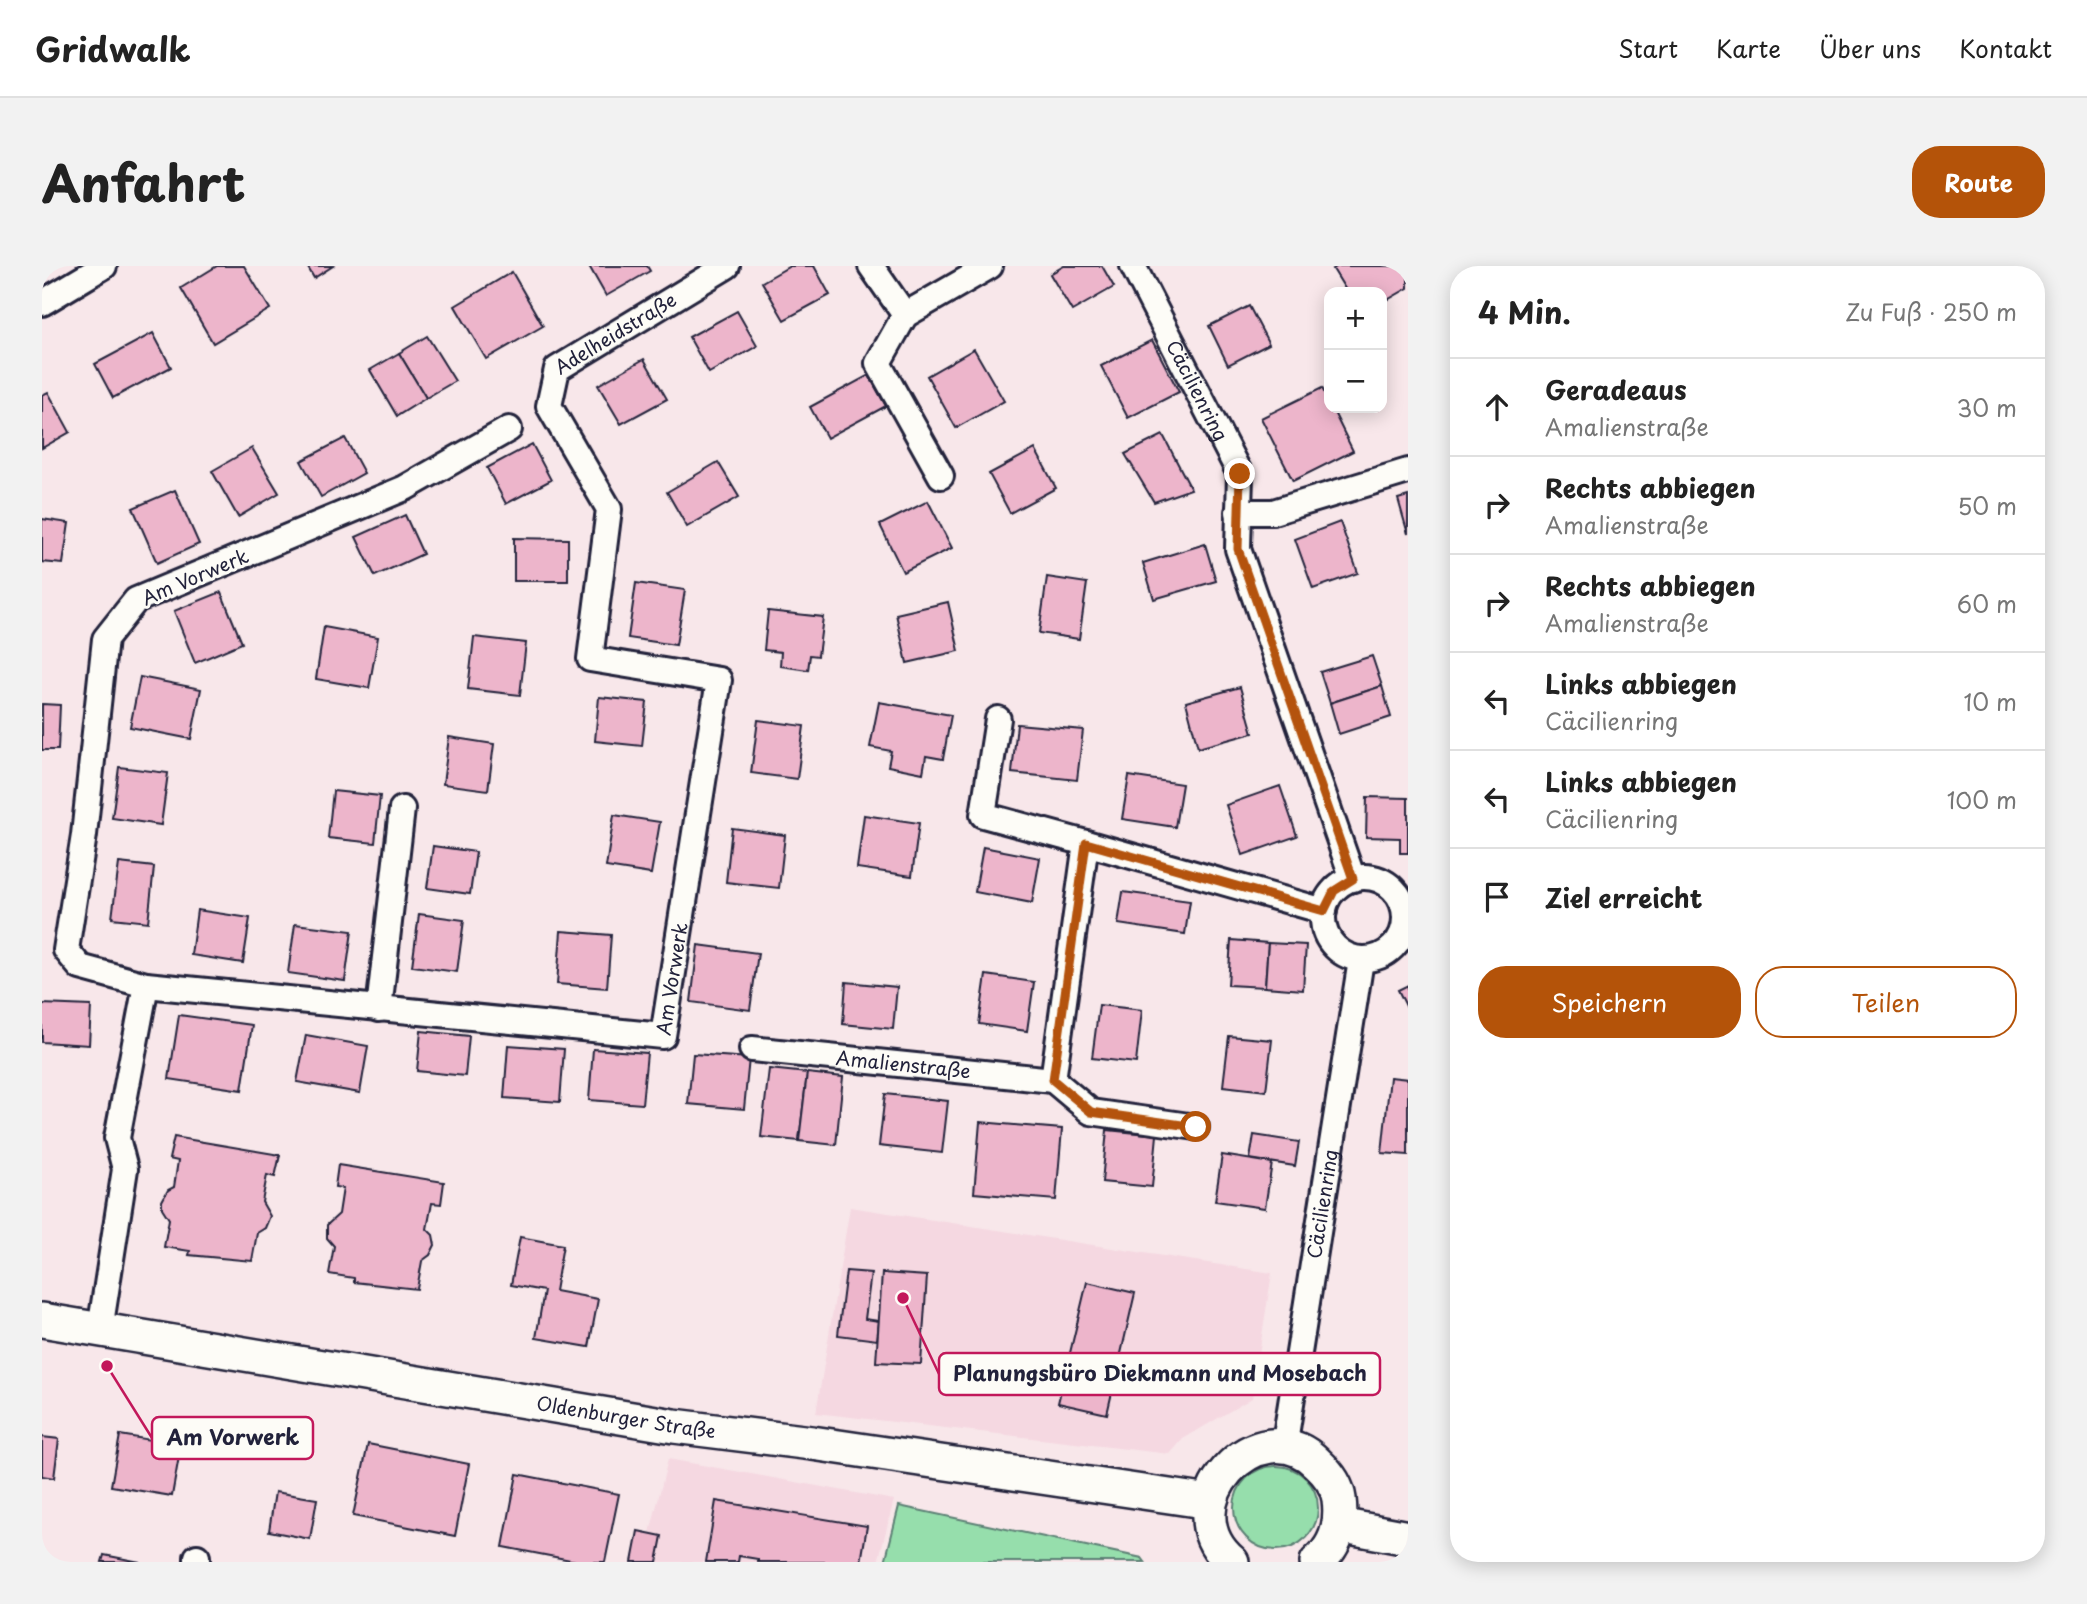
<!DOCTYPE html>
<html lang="de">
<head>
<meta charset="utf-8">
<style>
  :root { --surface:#fff; --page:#f2f2f2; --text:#222; --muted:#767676; --line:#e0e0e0; --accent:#b45309 }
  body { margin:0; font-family:"Playpen Sans",sans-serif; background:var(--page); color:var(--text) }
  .controls { position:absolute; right:21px; top:21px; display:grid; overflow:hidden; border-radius:14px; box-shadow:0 4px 18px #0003 }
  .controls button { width:63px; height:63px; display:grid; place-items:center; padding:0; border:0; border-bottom:2px solid var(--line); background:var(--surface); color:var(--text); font:35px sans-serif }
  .stop { position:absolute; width:21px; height:21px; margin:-16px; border:5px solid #b45309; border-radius:50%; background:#fff }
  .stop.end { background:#b45309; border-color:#fff; box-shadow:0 2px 7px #0008 }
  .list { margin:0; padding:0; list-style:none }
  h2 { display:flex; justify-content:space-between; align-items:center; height:91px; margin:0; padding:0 28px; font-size:30px }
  h2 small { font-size:23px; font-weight:400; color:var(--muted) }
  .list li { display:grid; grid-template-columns:46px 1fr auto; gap:21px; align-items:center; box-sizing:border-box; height:98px; padding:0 28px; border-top:2px solid var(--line) }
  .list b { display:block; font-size:26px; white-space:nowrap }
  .list p { margin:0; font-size:23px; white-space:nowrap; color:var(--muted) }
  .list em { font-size:23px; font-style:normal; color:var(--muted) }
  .actions { display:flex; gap:14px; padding:21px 28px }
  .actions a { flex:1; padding:16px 0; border:2px solid var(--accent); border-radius:28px; text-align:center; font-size:24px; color:var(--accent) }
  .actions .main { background:var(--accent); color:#fff }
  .icon { flex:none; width:38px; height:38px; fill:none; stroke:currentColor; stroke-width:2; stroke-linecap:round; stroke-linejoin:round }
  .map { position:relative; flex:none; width:1366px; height:1296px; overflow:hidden; border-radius:28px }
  header { display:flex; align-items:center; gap:42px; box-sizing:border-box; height:98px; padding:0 35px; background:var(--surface); border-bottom:2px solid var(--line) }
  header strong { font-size:33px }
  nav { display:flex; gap:38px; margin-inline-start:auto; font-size:24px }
  .intro { display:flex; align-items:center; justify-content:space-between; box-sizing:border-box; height:168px; padding:0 42px }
  h1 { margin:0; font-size:49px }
  .button { padding:18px 32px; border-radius:28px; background:var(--accent); color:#fff; font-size:24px; font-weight:700 }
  main { display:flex; gap:42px; padding:0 42px }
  aside { flex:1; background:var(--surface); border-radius:28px; box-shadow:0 4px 18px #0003 }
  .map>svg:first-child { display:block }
  .built { fill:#f5d8e1 }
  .green { fill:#96deac; stroke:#5c8074; stroke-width:2 }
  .building { fill:#edb5cb; stroke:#22223b; stroke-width:2 }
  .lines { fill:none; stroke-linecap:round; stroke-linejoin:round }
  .street-casing { stroke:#22223b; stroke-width:30 }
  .secondary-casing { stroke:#22223b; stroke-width:38 }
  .street { stroke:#fdfcf7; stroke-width:24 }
  .secondary { stroke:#fdfcf7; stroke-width:33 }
  .route { stroke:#b45309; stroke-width:9 }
  .labels { text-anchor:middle; stroke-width:6; stroke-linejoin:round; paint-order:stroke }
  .street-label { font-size:19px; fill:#22223b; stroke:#fdfcf7 }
  .leader { fill:none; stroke:#c2185b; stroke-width:2.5 }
  .callout-dot { fill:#c2185b; stroke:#fdfcf7; stroke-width:2.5 }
  .callout { fill:#fdfcf7; stroke:#c2185b; stroke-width:2.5 }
  .callout-label { font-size:21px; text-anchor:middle; font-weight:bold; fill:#22223b }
</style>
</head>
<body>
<header>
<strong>Gridwalk</strong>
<nav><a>Start</a><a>Karte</a><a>Über uns</a><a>Kontakt</a></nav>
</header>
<div class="intro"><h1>Anfahrt</h1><a class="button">Route</a></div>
<main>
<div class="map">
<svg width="1366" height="1296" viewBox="0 0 1366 1296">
  <rect width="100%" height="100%" fill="#f8e7ea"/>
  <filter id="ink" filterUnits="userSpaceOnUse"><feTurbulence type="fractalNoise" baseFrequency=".0143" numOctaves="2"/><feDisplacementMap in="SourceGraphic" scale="14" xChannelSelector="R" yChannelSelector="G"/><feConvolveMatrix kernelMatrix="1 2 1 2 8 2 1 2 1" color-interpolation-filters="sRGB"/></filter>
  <g filter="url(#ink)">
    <g class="built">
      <path d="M 808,941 L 1230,1007 L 1210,1132 L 1141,1173 L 1128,1188 L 774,1147 Z"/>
      <path d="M 626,1193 L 852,1234 L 836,1296 L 601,1296 Z"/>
    </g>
    <g class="green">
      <circle cx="1234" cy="1242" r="42"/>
      <path d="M 857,1240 L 1100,1292 L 1103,1296 L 843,1296 Z"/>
    </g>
    <g class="building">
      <path d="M 175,0 L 202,0 L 228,43 L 171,77 L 139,22 Z"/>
      <path d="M 265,0 L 291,0 L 272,12 Z"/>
      <path d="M 547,0 L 605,0 L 608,5 L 564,30 Z"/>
      <path d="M 748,0 L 772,0 L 788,29 L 742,54 L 720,16 Z"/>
      <path d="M 1022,0 L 1060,0 L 1072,21 L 1030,45 L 1008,8 Z"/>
      <path d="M 1296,0 L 1361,0 L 1366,9 L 1366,22 L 1340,37 L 1340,26 L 1305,26 L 1291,3 Z"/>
      <path d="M 470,6 L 501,60 L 444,93 L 413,40 Z"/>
      <path d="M 1207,40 L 1227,78 L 1186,99 L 1167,60 Z"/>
      <path d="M 695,45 L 715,80 L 667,107 L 647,71 Z"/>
      <path d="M 111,67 L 129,101 L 71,132 L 53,98 Z"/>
      <path d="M 385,70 L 413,115 L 384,132 L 357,87 Z"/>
      <path d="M 1110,74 L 1137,126 L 1086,152 L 1059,100 Z"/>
      <path d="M 932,83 L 962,135 L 914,162 L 885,110 Z"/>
      <path d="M 357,87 L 384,132 L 355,150 L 328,104 Z"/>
      <path d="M 602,93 L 625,133 L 579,158 L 556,119 Z"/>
      <path d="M 827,109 L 844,140 L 785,172 L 768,141 Z"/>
      <path d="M 1280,122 L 1311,185 L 1251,215 L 1219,152 Z"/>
      <path d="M 6,126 L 28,166 L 0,182 L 0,129 Z"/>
      <path d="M 1121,169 L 1149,223 L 1112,236 L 1083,188 Z"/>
      <path d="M 303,172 L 322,207 L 279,231 L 259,195 Z"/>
      <path d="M 490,178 L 509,214 L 464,238 L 445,202 Z"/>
      <path d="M 210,182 L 237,227 L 196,251 L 170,205 Z"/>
      <path d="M 993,183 L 1014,222 L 968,247 L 947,208 Z"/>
      <path d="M 676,196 L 697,231 L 645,261 L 625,226 Z"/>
      <path d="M 133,224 L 157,278 L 115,297 L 91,242 Z"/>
      <path d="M 1366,230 L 1366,268 L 1356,233 Z"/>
      <path d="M 886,235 L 910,282 L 861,306 L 838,259 Z"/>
      <path d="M 363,249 L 381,288 L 333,310 L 314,271 Z"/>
      <path d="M 0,253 L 27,257 L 21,298 L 0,296 Z"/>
      <path d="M 1298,256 L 1316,307 L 1271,323 L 1253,273 Z"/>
      <path d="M 472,272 L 526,273 L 526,315 L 472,315 Z"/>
      <path d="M 1163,278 L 1174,315 L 1112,333 L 1101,297 Z"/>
      <path d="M 1005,311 L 1045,317 L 1037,373 L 997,367 Z"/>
      <path d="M 594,317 L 643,324 L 634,379 L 586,372 Z"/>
      <path d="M 179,326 L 200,377 L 153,397 L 132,345 Z"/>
      <path d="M 906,336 L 917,385 L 865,397 L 854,348 Z"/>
      <path d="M 726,345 L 781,351 L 776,390 L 768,389 L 766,404 L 738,400 L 739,386 L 722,384 Z"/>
      <path d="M 282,361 L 336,371 L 327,422 L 274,413 Z"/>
      <path d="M 432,371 L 484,377 L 478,429 L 426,423 Z"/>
      <path d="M 1330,390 L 1340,420 L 1288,437 L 1278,406 Z"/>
      <path d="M 98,411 L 159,423 L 149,473 L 88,461 Z"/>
      <path d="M 1340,420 L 1349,451 L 1297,468 L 1288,437 Z"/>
      <path d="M 1198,421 L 1211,467 L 1156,482 L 1144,436 Z"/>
      <path d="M 557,431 L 605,436 L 600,480 L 553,475 Z"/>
      <path d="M 837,436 L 909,449 L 901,493 L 884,490 L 881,507 L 846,500 L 849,485 L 828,481 Z"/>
      <path d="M 0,438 L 18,439 L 16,484 L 0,484 Z"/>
      <path d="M 716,454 L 762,460 L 755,513 L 709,507 Z"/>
      <path d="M 975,458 L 1041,464 L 1035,514 L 970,507 Z"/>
      <path d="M 407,471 L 452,478 L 446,524 L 401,518 Z"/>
      <path d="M 77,501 L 126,507 L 119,559 L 70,552 Z"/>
      <path d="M 1087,510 L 1140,518 L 1133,561 L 1080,553 Z"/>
      <path d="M 1238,520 L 1255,570 L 1201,589 L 1184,539 Z"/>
      <path d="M 291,525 L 338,530 L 333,577 L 286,572 Z"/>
      <path d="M 1325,531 L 1366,532 L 1366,587 L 1358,587 L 1358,572 L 1324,571 Z"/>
      <path d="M 572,549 L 618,556 L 609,608 L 564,601 Z"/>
      <path d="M 822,549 L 877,557 L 870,610 L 815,602 Z"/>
      <path d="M 690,562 L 743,569 L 737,622 L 684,616 Z"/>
      <path d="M 391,580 L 434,586 L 428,628 L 385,622 Z"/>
      <path d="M 941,581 L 998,592 L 990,637 L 933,626 Z"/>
      <path d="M 77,597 L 112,601 L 106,656 L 70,652 Z"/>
      <path d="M 1081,626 L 1148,635 L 1143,668 L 1076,658 Z"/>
      <path d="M 155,644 L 208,652 L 201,697 L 149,689 Z"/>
      <path d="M 377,648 L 422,654 L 415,706 L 370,700 Z"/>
      <path d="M 253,658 L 310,665 L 303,715 L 246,707 Z"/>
      <path d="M 519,665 L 569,669 L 565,722 L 515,718 Z"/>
      <path d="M 1189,674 L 1226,677 L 1223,721 L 1186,719 Z"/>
      <path d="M 1226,677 L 1264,679 L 1261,724 L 1223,721 Z"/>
      <path d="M 656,679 L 716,687 L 708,744 L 649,736 Z"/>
      <path d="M 944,709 L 992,716 L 985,765 L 937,758 Z"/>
      <path d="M 804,716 L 855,721 L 851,763 L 801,758 Z"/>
      <path d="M 1366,719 L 1366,744 L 1356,724 Z"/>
      <path d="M 0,738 L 49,740 L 47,779 L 0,776 Z"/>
      <path d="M 1057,739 L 1100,744 L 1094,797 L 1050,792 Z"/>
      <path d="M 137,749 L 210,759 L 200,824 L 127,813 Z"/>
      <path d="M 379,765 L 427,770 L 423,810 L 375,805 Z"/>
      <path d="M 264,769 L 326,780 L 318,827 L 255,816 Z"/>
      <path d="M 1187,770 L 1230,774 L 1224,825 L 1181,820 Z"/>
      <path d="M 466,779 L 522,783 L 518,836 L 462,832 Z"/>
      <path d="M 551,783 L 605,787 L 600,838 L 547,834 Z"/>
      <path d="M 651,788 L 707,792 L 702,843 L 646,838 Z"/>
      <path d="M 727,803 L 765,807 L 757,875 L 719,871 Z"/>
      <path d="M 765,807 L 801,811 L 794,879 L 757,875 Z"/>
      <path d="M 1348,811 L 1366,813 L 1366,889 L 1340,887 Z"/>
      <path d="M 843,828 L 906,835 L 900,887 L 837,880 Z"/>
      <path d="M 938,856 L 1020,863 L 1014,934 L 932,927 Z"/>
      <path d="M 1065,864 L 1115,869 L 1110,921 L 1060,916 Z"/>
      <path d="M 1212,869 L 1257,876 L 1253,900 L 1208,893 Z"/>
      <path d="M 132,871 L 238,889 L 233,911 L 225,909 L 220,936 L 228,950 L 223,962 L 215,967 L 210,995 L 147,989 L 148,985 L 122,981 L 127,953 L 120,942 L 120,935 L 126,924 L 132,921 L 136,895 L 127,893 Z"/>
      <path d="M 1180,889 L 1230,897 L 1223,942 L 1173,935 Z"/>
      <path d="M 296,899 L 402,916 L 399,938 L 390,937 L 385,963 L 391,969 L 393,979 L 388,989 L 380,995 L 375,1023 L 312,1016 L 312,1012 L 287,1008 L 292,980 L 285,972 L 285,959 L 297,948 L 301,922 L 293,921 Z"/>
      <path d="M 478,971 L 521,979 L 513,1025 L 556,1033 L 547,1081 L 494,1072 L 502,1025 L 469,1019 Z"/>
      <path d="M 804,1005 L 829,1007 L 823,1053 L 837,1055 L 835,1074 L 796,1069 Z"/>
      <path d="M 840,1007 L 885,1010 L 879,1098 L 834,1096 Z"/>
      <path d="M 1045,1016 L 1093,1027 L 1065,1148 L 1016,1137 Z"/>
      <path d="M 78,1169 L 139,1179 L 130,1230 L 69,1220 Z"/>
      <path d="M 0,1171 L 17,1173 L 12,1212 L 0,1210 Z"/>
      <path d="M 326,1178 L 427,1198 L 413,1270 L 311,1250 Z"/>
      <path d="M 475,1208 L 577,1228 L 563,1296 L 539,1296 L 461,1281 Z"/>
      <path d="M 233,1226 L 275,1233 L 268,1273 L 227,1265 Z"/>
      <path d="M 674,1235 L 825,1260 L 819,1296 L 716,1296 L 716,1293 L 697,1290 L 696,1296 L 664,1296 Z"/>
      <path d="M 596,1265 L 620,1270 L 615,1296 L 590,1296 Z"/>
      <path d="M 62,1289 L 98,1296 L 60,1296 Z"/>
    </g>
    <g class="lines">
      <defs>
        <g id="street">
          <path d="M 829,0 L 863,49 L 948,0"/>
          <path id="s1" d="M 1091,0 L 1198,208 L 1196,283 L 1311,613"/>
          <path d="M 0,37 L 62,0"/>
          <path d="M 863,49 L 836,97 L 899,210"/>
          <path id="s2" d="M 467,163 L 363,222 L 94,334 L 63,373 L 42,569 L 24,684 L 38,701 L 104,719 L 621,770 L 677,414 L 548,393 L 567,243 L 507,140 L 515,103 L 685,0"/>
          <path d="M 1196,246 L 1231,246 L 1366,205"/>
          <path d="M 956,453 L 941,549 L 1044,577"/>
          <circle cx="1322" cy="652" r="41"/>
          <path d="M 337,743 L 360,543"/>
          <path id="s3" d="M 710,783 L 1011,814"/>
          <path d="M 1154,861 L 1049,846 L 1011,814 L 1044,577 L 1282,645"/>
          <path d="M 58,1064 L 83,903 L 75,872 L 104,719"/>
          <path id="s4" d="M 1242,1182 L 1319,694"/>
          <path d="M 155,1291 L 155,1296"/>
        </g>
        <g id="secondary">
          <path id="s5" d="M 0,1054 L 632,1160 L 770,1177 L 1168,1236"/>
          <path d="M 1297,1259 L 1366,1272"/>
          <path d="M 1190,1296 C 1123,1240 1217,1139 1275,1197 C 1286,1207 1295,1218 1297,1233 C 1300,1257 1295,1280 1275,1296"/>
        </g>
      </defs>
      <use href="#street" class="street-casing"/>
      <use href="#secondary" class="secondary-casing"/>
      <use href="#street" class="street"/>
      <use href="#secondary" class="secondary"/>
    </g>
  </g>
  <g class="lines" filter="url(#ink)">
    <path class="route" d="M 1154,861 L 1049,846 L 1011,814 L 1044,577 L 1282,645 L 1292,625 L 1311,613 L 1196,283 L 1198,208"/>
  </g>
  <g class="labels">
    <g class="street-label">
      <text dy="7" stroke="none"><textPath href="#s2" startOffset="2252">Adelheidstraße</textPath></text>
      <text dy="7" stroke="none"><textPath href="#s1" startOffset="140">Cäcilienring</textPath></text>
      <text transform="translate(153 311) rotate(-23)" y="7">Am Vorwerk</text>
      <text dy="7" stroke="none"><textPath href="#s2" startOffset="1442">Am Vorwerk</textPath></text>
      <text dy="7" stroke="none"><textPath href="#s3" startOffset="152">Amalienstraße</textPath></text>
      <text dy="7" stroke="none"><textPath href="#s4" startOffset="247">Cäcilienring</textPath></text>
      <text dy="7" stroke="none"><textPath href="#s5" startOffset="592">Oldenburger Straße</textPath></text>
    </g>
  </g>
  <path class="leader" d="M861 1032L897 1108M65 1100L110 1172"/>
  <g class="callout-dot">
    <circle cx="861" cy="1032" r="7"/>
    <circle cx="65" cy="1100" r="7"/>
  </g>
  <g class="callout">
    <rect x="897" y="1087" width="441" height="42" rx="7"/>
    <rect x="110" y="1151" width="161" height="42" rx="7"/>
  </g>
  <g class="callout-label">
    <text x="1118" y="1115">Planungsbüro Diekmann und Mosebach</text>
    <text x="191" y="1179">Am Vorwerk</text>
  </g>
</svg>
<div class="controls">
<button>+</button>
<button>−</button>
</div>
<div class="stop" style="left:1154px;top:861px"></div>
<div class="stop end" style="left:1198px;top:208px"></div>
</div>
<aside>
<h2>4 Min.<small>Zu Fuß · 250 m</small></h2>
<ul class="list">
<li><svg class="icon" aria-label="ahead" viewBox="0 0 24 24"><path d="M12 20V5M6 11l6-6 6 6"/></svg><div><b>Geradeaus</b><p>Amalienstraße</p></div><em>30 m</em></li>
<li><svg class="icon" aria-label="right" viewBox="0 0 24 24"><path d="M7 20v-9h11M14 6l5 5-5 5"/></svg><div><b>Rechts abbiegen</b><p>Amalienstraße</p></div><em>50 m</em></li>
<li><svg class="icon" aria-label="right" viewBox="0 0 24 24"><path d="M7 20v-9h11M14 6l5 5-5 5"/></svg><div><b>Rechts abbiegen</b><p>Amalienstraße</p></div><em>60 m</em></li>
<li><svg class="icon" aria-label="left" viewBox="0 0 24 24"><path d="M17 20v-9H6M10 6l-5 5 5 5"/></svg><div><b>Links abbiegen</b><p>Cäcilienring</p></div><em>10 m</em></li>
<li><svg class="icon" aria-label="left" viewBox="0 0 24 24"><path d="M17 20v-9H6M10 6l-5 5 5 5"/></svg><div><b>Links abbiegen</b><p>Cäcilienring</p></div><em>100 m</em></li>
<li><svg class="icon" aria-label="arrive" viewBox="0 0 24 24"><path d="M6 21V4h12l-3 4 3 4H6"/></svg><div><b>Ziel erreicht</b></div></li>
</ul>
<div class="actions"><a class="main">Speichern</a><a>Teilen</a></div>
</aside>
</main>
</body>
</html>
